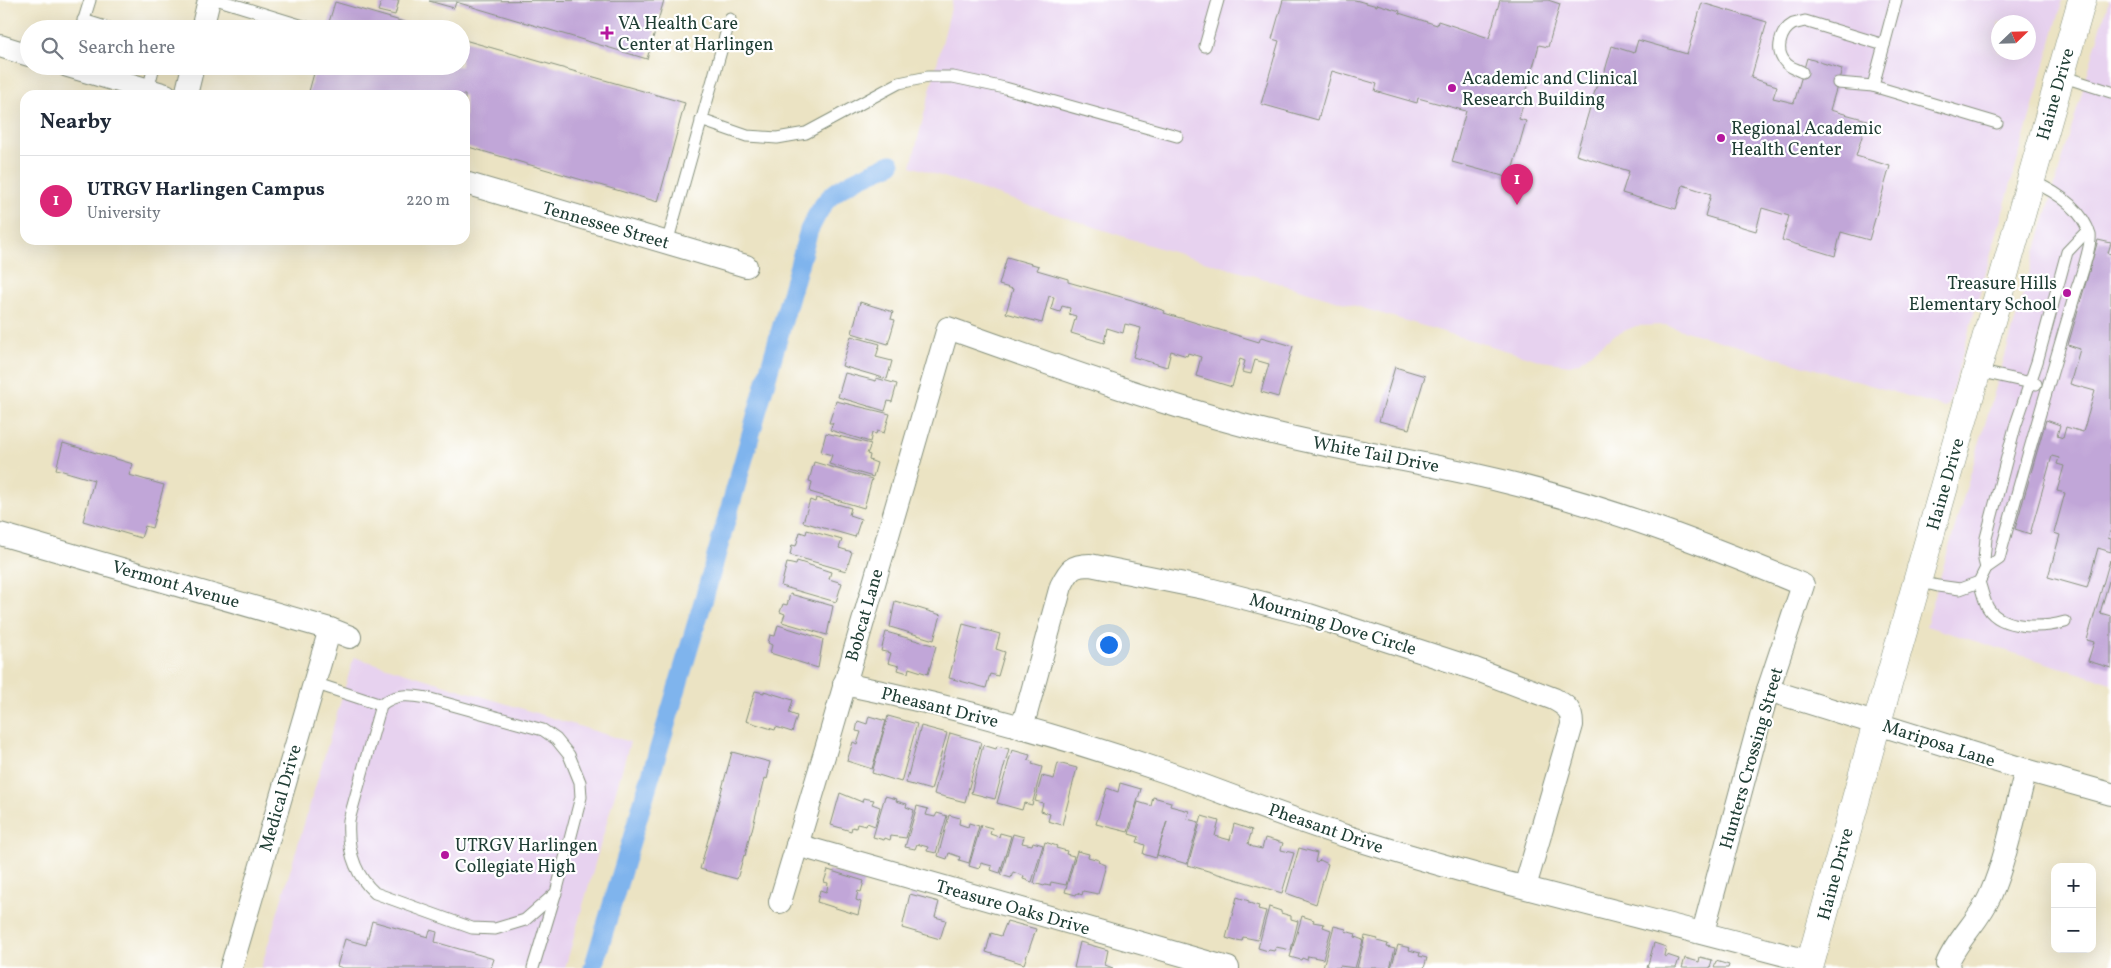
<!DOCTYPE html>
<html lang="en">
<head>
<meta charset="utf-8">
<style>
  :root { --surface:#fff; --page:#f2f2f3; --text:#1f2937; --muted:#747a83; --line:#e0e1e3; --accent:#db2777 }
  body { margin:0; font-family:Vollkorn,serif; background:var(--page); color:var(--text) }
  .controls { position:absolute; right:15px; bottom:15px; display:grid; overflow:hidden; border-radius:10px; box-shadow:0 5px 20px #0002 }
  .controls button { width:45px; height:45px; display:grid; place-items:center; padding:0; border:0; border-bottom:1px solid var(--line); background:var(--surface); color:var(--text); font:25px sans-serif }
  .compass { position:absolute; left:1991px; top:15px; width:45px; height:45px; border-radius:50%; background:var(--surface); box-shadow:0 5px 20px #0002; rotate:67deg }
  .you { position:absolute; left:1108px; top:644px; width:18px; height:18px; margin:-12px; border:4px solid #fff; border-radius:50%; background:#1a73e8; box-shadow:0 0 0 8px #1a73e833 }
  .badge { display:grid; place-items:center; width:32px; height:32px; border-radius:50%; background:var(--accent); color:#fff; font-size:16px; font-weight:700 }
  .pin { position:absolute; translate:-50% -41px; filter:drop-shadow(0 1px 2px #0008) }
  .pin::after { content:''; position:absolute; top:26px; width:18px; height:15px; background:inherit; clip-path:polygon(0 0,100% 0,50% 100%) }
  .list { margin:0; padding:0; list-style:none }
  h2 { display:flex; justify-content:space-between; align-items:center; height:65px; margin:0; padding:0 20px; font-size:21px }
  h2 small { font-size:16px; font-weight:400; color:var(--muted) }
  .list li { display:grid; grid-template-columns:32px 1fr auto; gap:15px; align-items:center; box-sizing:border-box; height:90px; padding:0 20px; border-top:1px solid var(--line) }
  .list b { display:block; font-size:19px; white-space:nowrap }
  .list p { margin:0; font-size:16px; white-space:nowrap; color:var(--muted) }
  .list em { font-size:16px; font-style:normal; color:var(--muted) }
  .icon { flex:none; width:28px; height:28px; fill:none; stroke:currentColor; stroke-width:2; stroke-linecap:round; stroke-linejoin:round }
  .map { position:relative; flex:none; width:2111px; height:968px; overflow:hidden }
  .search { position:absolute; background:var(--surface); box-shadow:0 5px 20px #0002; left:20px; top:20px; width:450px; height:55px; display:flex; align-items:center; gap:12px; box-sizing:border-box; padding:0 18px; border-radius:28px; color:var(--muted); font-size:19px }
  .panel { position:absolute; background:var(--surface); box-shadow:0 5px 20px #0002; left:20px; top:90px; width:450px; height:155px; border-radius:15px }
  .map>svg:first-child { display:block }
  .built { fill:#e7d2ef; fill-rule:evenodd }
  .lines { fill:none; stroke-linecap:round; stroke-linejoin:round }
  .canal { stroke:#7fb4ed; stroke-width:19 }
  .building { fill:#c1a6d8 }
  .service-casing { stroke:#85907c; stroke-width:13 }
  .minor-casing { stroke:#85907c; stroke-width:24 }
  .tertiary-casing { stroke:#85907c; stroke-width:29 }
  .service { stroke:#fff; stroke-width:11 }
  .minor { stroke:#fff; stroke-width:22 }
  .tertiary { stroke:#fff; stroke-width:28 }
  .poi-dot { fill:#b5179e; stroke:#fff; stroke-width:2 }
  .labels { text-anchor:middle; stroke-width:4.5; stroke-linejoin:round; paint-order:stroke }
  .poi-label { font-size:18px; fill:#1f3d34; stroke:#fff; text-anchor:start }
  .street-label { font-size:18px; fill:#1f3d34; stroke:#fff }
</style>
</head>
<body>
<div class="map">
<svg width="2111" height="968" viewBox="0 0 2111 968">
  <rect width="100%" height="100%" fill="#fff"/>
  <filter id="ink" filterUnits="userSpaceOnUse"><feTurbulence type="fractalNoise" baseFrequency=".02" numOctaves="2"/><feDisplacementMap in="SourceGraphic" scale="10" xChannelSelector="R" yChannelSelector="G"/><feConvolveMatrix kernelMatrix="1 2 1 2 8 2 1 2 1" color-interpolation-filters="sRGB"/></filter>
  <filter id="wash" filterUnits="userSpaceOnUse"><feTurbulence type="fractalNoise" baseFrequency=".0096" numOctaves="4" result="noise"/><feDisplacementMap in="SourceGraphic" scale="20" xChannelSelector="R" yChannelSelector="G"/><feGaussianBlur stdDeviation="1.12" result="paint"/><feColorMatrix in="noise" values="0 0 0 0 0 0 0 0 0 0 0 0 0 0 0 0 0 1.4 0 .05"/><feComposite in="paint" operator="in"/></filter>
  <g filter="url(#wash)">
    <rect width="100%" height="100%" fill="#ebe3c3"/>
    <g class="built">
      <path d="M 953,0 L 2063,0 L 1949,402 L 1945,407 L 1665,325 L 1636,326 L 1613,336 L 1578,363 L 1569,365 L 1542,361 L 1146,244 L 911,166 ZM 1998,22 L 2028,22 L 2028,52 L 1998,52 Z"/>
      <path d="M 2109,0 L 2111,0 L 2111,683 L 1926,626 Z"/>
      <path d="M 354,657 L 630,742 L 565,968 L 261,968 Z"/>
    </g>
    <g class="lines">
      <path class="canal" d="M 593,968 L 705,595 L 809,230 C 815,219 820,206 830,197 C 846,182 871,173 891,164"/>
    </g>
    <g id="blocks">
      <g class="building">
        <path d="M 382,0 L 399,0 L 395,15 L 378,11 Z"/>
        <path d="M 664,0 L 647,59 L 456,2 L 454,8 L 429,1 Z"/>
        <path d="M 1283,0 L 1355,0 L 1377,6 L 1377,4 L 1400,11 L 1399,13 L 1437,25 L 1438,21 L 1489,38 L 1500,0 L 1548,0 L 1560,4 L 1548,47 L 1539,45 L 1519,119 L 1526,121 L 1510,178 L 1452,162 L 1466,111 L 1418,98 L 1417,103 L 1375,91 L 1377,84 L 1332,71 L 1318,120 L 1261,104 L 1279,41 L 1272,39 Z"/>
        <path d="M 335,2 L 425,28 L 425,29 L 327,29 Z"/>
        <path d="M 1702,3 L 1767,22 L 1751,78 L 1777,86 L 1773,98 L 1794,103 L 1807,58 L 1842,69 L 1830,110 L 1867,120 L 1856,156 L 1890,166 L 1869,240 L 1841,232 L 1835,256 L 1782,240 L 1789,216 L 1762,208 L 1756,231 L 1705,216 L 1711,194 L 1683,185 L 1676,209 L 1622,193 L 1629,171 L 1576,155 L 1597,84 L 1601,85 L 1612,46 L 1634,53 L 1638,40 L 1687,54 Z"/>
        <path d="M 461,39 L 685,103 L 658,202 L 465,146 L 465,95 L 308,95 L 316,66 L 461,66 Z"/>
        <path d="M 2098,240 L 2111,243 L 2108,253 L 2111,254 L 2111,528 L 2108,538 L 2111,539 L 2111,552 L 2098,548 L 2087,588 L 2048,577 L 2060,535 L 2054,533 L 2065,493 L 2057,491 L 2064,466 L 2057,464 L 2059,458 L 2052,456 L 2030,534 L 2015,529 L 2046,420 L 2060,425 L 2057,436 L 2063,438 L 2066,427 L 2083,432 L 2095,391 L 2070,384 L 2080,349 L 2068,345 Z"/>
        <path d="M 1007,257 L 1039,266 L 1037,270 L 1068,279 L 1068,282 L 1132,300 L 1165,311 L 1164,313 L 1259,342 L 1261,337 L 1293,346 L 1278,397 L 1261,392 L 1269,364 L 1255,360 L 1251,374 L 1242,372 L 1245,361 L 1240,359 L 1232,387 L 1196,376 L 1201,357 L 1188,353 L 1187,356 L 1171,351 L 1167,367 L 1133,357 L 1141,328 L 1125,324 L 1123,333 L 1107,328 L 1104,343 L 1071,333 L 1076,316 L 1069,314 L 1070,308 L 1062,306 L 1060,312 L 1051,309 L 1054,297 L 1049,296 L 1042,323 L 1006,313 L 1013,289 L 999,285 Z"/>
        <path d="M 860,302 L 893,312 L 891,319 L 895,320 L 888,344 L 852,333 Z"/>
        <path d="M 851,336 L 880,344 L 876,357 L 892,361 L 887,379 L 842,366 Z"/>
        <path d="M 1395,367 L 1425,376 L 1409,429 L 1379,421 Z"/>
        <path d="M 845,373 L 876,381 L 876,378 L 897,384 L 892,402 L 888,401 L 885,411 L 838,397 Z"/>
        <path d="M 836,401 L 890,414 L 884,433 L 877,431 L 876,434 L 872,433 L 870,442 L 830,430 L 833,423 L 829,423 Z"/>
        <path d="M 826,433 L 871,444 L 867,454 L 870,455 L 869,460 L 877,463 L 873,477 L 829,464 L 832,455 L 821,452 Z"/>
        <path d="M 63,443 L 133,464 L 129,475 L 164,485 L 152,528 L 145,526 L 141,538 L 83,521 L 94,480 L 56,469 Z"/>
        <path d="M 814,462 L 872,479 L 864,508 L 810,492 L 812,482 L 809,481 Z"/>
        <path d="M 816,498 L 851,508 L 849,515 L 861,519 L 855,537 L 803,522 L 810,500 L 815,502 Z"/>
        <path d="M 807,530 L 842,540 L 839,548 L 852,552 L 846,571 L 790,555 L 792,545 L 796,546 L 800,532 L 806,534 Z"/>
        <path d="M 2110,560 L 2111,574 L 2100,613 L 2111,616 L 2111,668 L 2088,661 L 2094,642 L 2087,640 Z"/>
        <path d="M 797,561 L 831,572 L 829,579 L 842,583 L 836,602 L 781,586 L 787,563 L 796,565 Z"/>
        <path d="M 790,594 L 833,606 L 827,635 L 782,622 L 785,614 L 780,612 L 783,604 L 787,605 Z"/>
        <path d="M 895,601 L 941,615 L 934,640 L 890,627 Z"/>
        <path d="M 963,624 L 1000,634 L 996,649 L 1005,652 L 998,676 L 990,674 L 986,688 L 949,678 Z"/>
        <path d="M 778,625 L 823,639 L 818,668 L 770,653 L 772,645 L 768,643 L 770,635 L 775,636 Z"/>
        <path d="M 886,632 L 936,646 L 928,674 L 909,668 L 908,673 L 898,670 L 899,666 L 888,663 L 891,653 L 881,651 Z"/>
        <path d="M 755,691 L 764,693 L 764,691 L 793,700 L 789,713 L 797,716 L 792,732 L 776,727 L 775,730 L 746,721 Z"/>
        <path d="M 869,716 L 886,721 L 872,769 L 847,761 L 853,742 L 857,744 L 861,732 L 856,731 L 858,721 L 867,724 Z"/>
        <path d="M 888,716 L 917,724 L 901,782 L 872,773 Z"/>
        <path d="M 921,726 L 947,733 L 931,790 L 906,783 Z"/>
        <path d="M 950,733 L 981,742 L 965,802 L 934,794 Z"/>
        <path d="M 983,745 L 996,749 L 997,746 L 1009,749 L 995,799 L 971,793 Z"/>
        <path d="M 1012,750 L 1030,755 L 1028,760 L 1033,762 L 1032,764 L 1042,767 L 1032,805 L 1024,803 L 1022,810 L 997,803 Z"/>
        <path d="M 732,752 L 770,762 L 768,770 L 769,771 L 767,779 L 765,778 L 751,834 L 750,834 L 745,856 L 744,855 L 737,879 L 700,869 Z"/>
        <path d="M 1058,763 L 1077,768 L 1062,825 L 1048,821 L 1050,814 L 1041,811 L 1043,803 L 1035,801 L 1042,776 L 1054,779 Z"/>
        <path d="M 1120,783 L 1141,789 L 1128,832 L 1096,824 L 1107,788 L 1118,792 Z"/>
        <path d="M 840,793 L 862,802 L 863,798 L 874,800 L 872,804 L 880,807 L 875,826 L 867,823 L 866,826 L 857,824 L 856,828 L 852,827 L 851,831 L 831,825 Z"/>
        <path d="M 885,796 L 897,799 L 896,801 L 907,804 L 906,807 L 914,810 L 906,838 L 891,836 L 890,840 L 885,838 L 884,840 L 873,837 Z"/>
        <path d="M 1153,797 L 1171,802 L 1170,806 L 1189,811 L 1187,819 L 1199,822 L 1187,864 L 1157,855 L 1167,821 L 1156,858 L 1143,854 L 1145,845 L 1137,842 L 1139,837 L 1129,834 L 1138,802 L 1151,806 Z"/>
        <path d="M 917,806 L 928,809 L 926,815 L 935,817 L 937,813 L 947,816 L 936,853 L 927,851 L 928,847 L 917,844 L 915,849 L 905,847 Z"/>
        <path d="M 949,815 L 960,818 L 959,824 L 968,827 L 969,823 L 979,826 L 969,863 L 959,860 L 960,857 L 949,853 L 947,859 L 938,856 Z"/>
        <path d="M 1202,816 L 1219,821 L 1215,836 L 1230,840 L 1234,824 L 1252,830 L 1248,844 L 1253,847 L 1262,849 L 1265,838 L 1283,843 L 1281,850 L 1294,853 L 1282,893 L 1188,865 Z"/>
        <path d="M 981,825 L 992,828 L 990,834 L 999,837 L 1000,833 L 1011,836 L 1000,873 L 991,870 L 992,866 L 981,863 L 979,869 L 969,866 Z"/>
        <path d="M 1013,834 L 1024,837 L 1022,843 L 1032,845 L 1033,842 L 1043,845 L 1032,882 L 1023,879 L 1024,876 L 1013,872 L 1011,878 L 1001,875 Z"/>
        <path d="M 1045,842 L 1057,846 L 1056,848 L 1067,851 L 1066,854 L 1074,856 L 1066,885 L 1051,882 L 1050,886 L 1045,885 L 1044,886 L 1034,883 Z"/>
        <path d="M 1299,848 L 1317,853 L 1315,862 L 1317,863 L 1320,860 L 1328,864 L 1316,904 L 1286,893 Z"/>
        <path d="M 1077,851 L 1089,854 L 1088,857 L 1099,860 L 1098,862 L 1106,865 L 1098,894 L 1083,891 L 1082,895 L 1077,893 L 1076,895 L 1065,892 Z"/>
        <path d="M 828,870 L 864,881 L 861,892 L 858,891 L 856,900 L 861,902 L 858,915 L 817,902 L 820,890 L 826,892 L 827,890 L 828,883 L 824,882 Z"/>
        <path d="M 910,894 L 939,902 L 935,917 L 946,920 L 940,939 L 902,928 Z"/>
        <path d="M 1237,897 L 1249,901 L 1249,903 L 1259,906 L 1258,909 L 1266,911 L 1258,940 L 1243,937 L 1242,941 L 1237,940 L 1236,941 L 1226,938 Z"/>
        <path d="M 1269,907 L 1281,911 L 1281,913 L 1291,916 L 1291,919 L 1298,921 L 1291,950 L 1276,947 L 1274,951 L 1269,950 L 1268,951 L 1258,948 Z"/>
        <path d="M 1302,916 L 1314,920 L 1313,922 L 1324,924 L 1323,927 L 1331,930 L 1323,959 L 1308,956 L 1307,960 L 1302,958 L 1301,960 L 1290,957 Z"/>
        <path d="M 372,921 L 428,937 L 430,930 L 437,932 L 435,942 L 494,959 L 491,968 L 343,968 L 337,966 L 345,939 L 366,945 Z"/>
        <path d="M 1007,921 L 1036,929 L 1024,964 L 986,952 L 991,933 L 1001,936 Z"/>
        <path d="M 1334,926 L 1346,929 L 1345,931 L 1356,934 L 1355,937 L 1363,940 L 1355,968 L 1340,966 L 1339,968 L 1323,967 Z"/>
        <path d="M 1365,936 L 1378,939 L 1377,941 L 1388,944 L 1387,947 L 1395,949 L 1390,968 L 1357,968 Z"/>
        <path d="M 1080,942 L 1108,950 L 1105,965 L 1113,968 L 1074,968 Z"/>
        <path d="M 1654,943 L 1666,947 L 1664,956 L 1666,957 L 1667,955 L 1679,959 L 1676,968 L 1647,968 Z"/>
        <path d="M 1398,945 L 1410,948 L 1409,950 L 1420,953 L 1419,956 L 1427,958 L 1424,968 L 1391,968 Z"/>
        <path d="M 1700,957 L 1712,960 L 1710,968 L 1682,968 L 1685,958 L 1699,962 Z"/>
        <path d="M 1716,961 L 1729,965 L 1728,968 L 1714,968 Z"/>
      </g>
    </g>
  </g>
  <g filter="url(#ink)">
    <use href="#blocks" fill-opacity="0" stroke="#85907c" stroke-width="1"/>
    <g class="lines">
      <defs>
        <g id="service">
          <path d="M 219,0 L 313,29"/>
          <path d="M 1896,0 L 1873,86 L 1997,123"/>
          <path d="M 83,20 L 112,29"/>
          <path d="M 81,29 L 90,0"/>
          <path d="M 1205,46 L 1218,0"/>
          <path d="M 1802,72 C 1797,69 1788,67 1785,62 C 1775,51 1780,31 1793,24 C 1797,23 1801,22 1805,21 L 1884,45"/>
          <path d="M 2061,76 L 2111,92"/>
          <path d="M 1838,83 L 1873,86"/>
          <path d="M 148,90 L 154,66"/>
          <path d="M 701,120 L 747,136 L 777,138 L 806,133 L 899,83 L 928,77 L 953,77 L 1005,88 L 1177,136"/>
          <path d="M 667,243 L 730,19"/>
          <path d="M 1977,371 L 2036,384"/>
          <path d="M 1986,568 L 1984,560 L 1986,538 L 2015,427 L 2037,362 L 2067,252 L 2088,230"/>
          <path d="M 1917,581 L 1938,586 L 1960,589 L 1979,582 L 1986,568 L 1999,559 C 2023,470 2049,382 2075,294 C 2079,283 2092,244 2090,235 C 2082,208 2055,191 2031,181"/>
          <path d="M 1979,582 C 1982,590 1984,601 1988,608 C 2002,630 2043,628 2065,622"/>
          <path d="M 314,683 L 381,705 L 349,820 C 347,848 354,874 375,893 L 472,928 L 495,929 L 525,920 L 556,893 L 581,797 L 580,782 L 569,755 L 556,739 L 543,730 L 427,698 C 410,695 396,693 381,705"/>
          <path d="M 533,968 L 555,895"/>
        </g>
        <g id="minor">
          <path d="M 202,29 L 209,0"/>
          <path d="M 0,46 L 29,55"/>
          <path d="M 68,66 L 166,95"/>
          <path d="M 186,95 L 193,66"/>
          <path d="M 465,183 L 746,266"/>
          <path d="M 0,534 L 330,629 L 350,637"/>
          <path d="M 844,684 C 953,706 1061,736 1166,772 C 1228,794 1289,819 1352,838 C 1503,886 1658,920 1811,962"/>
          <path d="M 1768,690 L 2026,770 L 2111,794"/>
          <path d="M 1022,728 L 1061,586 C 1069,570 1072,565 1090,565 L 1209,589 L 1309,615 L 1475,669 L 1554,699 C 1567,706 1572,710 1572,725 L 1525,887"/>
          <path d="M 797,845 L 1228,968"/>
          <path d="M 780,902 L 829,739 L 948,328 C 1055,366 1162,405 1273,433 C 1349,452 1426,462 1502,481 C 1605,506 1705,544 1803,585 L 1768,690 L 1703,932"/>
          <path d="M 231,968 L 330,629"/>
          <path d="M 1949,968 L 1947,964 C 1957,939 1979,921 1990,896 C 2007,856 2015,812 2026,770"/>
        </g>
        <path id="tertiary" d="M 1809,968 L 1877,723 L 2082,0"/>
      </defs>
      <use href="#service" class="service-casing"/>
      <use href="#minor" class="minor-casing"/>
      <use href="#tertiary" class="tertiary-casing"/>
      <use href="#service" class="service"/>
      <use href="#minor" class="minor"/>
      <use href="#tertiary" class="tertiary"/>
    </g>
  </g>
  <g class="poi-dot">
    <path d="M604.5 25.5h5v5h5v5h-5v5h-5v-5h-5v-5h5z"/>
    <circle cx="1452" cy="88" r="5"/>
    <circle cx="1721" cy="138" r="5"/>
    <circle cx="2067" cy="293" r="5"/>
    <circle cx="445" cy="855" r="5"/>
  </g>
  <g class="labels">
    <g class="poi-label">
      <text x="618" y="29">VA Health Care<tspan x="618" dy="21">Center at Harlingen</tspan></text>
      <text x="1462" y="84">Academic and Clinical<tspan x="1462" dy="21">Research Building</tspan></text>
      <text x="1731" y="134">Regional Academic<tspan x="1731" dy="21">Health Center</tspan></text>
      <text x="2057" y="289" text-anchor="end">Treasure Hills<tspan x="2057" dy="21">Elementary School</tspan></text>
      <text x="455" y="851">UTRGV Harlingen<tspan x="455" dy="21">Collegiate High</tspan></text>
    </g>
    <g class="street-label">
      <text transform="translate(2055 94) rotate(-74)" y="6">Haine Drive</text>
      <text transform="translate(606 225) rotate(16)" y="6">Tennessee Street</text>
      <text transform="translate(1376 454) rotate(11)" y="6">White Tail Drive</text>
      <text transform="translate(1945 484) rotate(-74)" y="6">Haine Drive</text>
      <text transform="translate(176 584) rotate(16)" y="6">Vermont Avenue</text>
      <text transform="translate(864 615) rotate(-74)" y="6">Bobcat Lane</text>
      <text transform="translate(1333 624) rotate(17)" y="6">Mourning Dove Circle</text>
      <text transform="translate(940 707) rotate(14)" y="6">Pheasant Drive</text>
      <text transform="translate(1939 743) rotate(18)" y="6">Mariposa Lane</text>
      <text transform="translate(1751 758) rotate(-74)" y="6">Hunters Crossing Street</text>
      <text transform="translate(280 798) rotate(-74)" y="6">Medical Drive</text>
      <text transform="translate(1326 828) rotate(19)" y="6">Pheasant Drive</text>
      <text transform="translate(1835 874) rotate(-75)" y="6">Haine Drive</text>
      <text transform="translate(1013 907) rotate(16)" y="6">Treasure Oaks Drive</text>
    </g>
  </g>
</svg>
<div class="controls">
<button>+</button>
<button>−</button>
</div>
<svg class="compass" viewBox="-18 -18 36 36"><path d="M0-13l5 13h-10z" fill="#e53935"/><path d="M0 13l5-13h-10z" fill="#747a83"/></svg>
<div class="you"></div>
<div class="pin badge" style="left:1517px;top:205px">1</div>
<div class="search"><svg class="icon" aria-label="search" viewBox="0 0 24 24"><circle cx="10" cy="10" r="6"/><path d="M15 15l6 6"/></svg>Search here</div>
<section class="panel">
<h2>Nearby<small></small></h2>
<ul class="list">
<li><span class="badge">1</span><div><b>UTRGV Harlingen Campus</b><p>University</p></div><em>220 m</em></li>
</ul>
</section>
</div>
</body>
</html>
